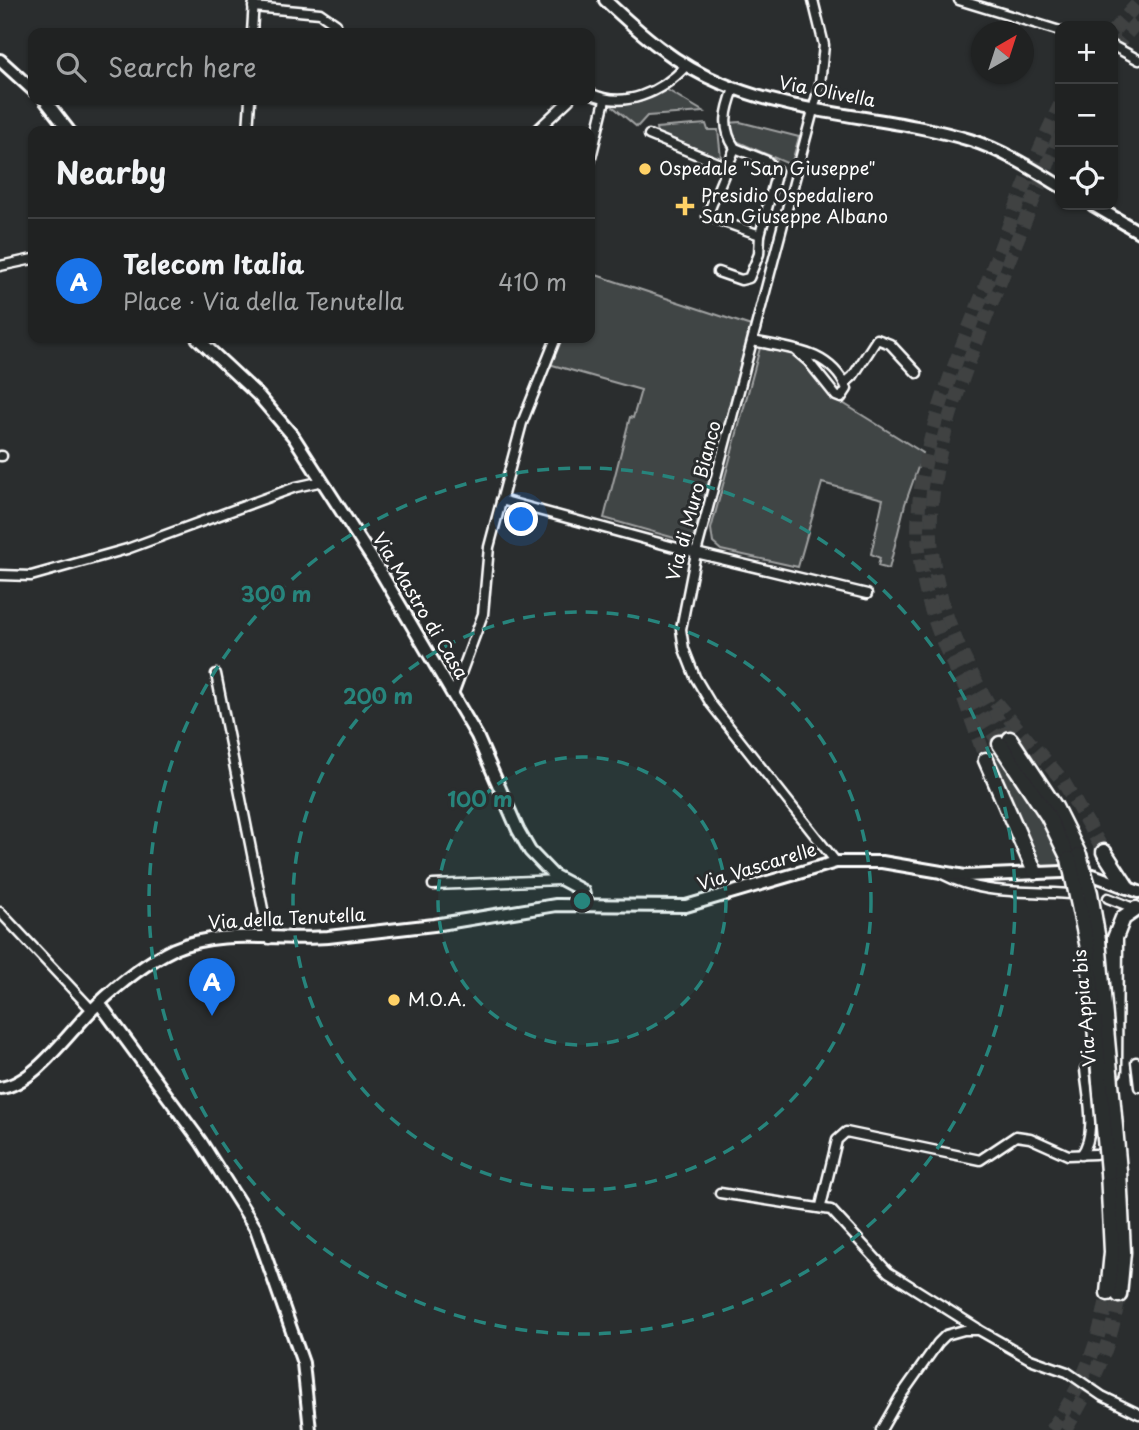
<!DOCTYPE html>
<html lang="en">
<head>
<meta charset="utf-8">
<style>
  :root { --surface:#202222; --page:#2d2f2f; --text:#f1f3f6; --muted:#a2a4a5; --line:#3d3f40; --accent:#1a73e8 }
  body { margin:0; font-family:"Playpen Sans",sans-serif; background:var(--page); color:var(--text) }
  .controls { position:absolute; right:21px; top:21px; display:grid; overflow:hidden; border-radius:14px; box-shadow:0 2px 5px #0004 }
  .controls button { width:63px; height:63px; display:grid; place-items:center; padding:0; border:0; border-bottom:2px solid var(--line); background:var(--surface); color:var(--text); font:35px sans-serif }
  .compass { position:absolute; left:971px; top:21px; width:63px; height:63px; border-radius:50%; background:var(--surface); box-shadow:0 2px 5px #0004; rotate:39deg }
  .you { position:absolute; left:522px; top:520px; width:24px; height:24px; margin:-18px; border:5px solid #fff; border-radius:50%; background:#1a73e8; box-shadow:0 0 0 10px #1a73e833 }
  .badge { display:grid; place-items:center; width:46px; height:46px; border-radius:50%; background:var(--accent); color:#fff; font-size:23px; font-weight:700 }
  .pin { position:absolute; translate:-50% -58px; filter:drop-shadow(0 2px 4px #0008) }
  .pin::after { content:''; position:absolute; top:37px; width:24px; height:21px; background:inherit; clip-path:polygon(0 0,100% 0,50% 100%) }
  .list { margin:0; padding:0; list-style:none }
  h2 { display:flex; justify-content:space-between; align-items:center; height:91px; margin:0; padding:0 28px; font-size:30px }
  h2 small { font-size:23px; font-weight:400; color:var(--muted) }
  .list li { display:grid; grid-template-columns:46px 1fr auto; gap:21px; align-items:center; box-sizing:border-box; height:126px; padding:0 28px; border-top:2px solid var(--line) }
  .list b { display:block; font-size:26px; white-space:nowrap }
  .list p { margin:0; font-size:23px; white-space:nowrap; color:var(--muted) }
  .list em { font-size:23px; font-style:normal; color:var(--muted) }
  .icon { flex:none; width:38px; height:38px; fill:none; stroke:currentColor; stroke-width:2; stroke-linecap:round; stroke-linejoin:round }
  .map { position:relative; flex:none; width:1139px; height:1430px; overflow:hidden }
  .search { position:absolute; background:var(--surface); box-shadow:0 2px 5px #0004; left:28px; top:28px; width:567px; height:77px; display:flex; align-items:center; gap:18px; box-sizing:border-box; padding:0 24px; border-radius:14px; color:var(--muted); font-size:26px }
  .panel { position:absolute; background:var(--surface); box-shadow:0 2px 5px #0004; left:28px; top:126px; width:567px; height:217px; border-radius:14px }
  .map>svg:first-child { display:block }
  .green { fill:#414445; stroke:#a0a2a2; stroke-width:2 }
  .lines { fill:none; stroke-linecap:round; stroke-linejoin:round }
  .highway-tunnel { stroke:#3f4243; stroke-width:14; stroke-dasharray:14 7; stroke-linecap:butt }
  .street-casing { stroke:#fff; stroke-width:13 }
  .secondary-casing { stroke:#fff; stroke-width:16 }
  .highway-casing { stroke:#fff; stroke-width:19 }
  .street { stroke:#2a2d2e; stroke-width:8 }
  .secondary { stroke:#2a2d2e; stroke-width:10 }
  .highway { stroke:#2a2d2e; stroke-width:14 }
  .highway-bridge-casing { stroke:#fff; stroke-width:19; stroke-linecap:butt }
  .highway-bridge { stroke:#2a2d2e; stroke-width:14 }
  .ring { fill:none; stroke:#27847c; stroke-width:3.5; stroke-dasharray:12 9 }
  .poi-dot { fill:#ffd166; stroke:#2a2d2e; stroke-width:2.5 }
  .labels { text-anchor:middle; stroke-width:6; stroke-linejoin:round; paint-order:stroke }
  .street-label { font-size:18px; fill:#fff; stroke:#2a2d2e }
  .poi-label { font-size:18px; fill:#fff; stroke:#2a2d2e; text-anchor:start }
  .centre { fill:#27847c; stroke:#2a2d2e; stroke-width:3.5 }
  .ring-label { font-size:21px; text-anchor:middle; font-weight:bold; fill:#27847c; stroke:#2a2d2e; stroke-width:6; stroke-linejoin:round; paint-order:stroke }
</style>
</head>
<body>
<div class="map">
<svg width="1139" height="1430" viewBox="0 0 1139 1430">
  <rect width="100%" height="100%" fill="#2a2d2e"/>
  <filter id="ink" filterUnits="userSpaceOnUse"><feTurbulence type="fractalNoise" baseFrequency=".0143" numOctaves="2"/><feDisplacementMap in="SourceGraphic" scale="14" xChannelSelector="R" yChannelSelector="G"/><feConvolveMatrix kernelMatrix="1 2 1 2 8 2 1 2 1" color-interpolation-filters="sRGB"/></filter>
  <g filter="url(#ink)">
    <g class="green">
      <path d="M 664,88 L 704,112 L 647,116 L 637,127 L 611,105 L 640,102 Z"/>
      <path d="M 740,122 L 799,137 L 791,165 L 736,141 L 729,123 Z"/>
      <path d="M 706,124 L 708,130 L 718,130 L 721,158 L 657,134 L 656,128 Z"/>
      <path d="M 590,273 L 751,326 L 692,543 L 604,518 L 630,417 L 633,418 L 641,390 L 549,364 L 559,338 L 590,338 Z"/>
      <path d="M 760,348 L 794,354 L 838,400 L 923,453 L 905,504 L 889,569 L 878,566 L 880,558 L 871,554 L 883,499 L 822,483 L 798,567 L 721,550 L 713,543 L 711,529 Z"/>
      <path d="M 997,751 L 1045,822 L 1064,869 L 1044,867 L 1033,856 L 992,754 Z"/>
    </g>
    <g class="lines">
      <g class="highway-tunnel">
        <path d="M 1113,31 L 1139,2"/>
        <path d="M 1113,49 L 1139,20"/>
        <path d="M 964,698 L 986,760"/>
        <path d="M 995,702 L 1063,781 L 1104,852"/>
        <path d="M 1010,739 C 975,684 942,625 933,559 C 921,474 960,385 990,307 C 1013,249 1037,192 1060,134"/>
        <path d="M 1000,744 C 963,688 929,628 920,560 C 908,464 955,365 989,278 C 1011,220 1033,161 1060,105"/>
        <path d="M 1051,1430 C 1082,1388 1099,1344 1108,1293"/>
        <path d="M 1065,1430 C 1092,1387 1111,1346 1119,1295"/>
      </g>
      <defs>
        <g id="street">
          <path d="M 813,0 L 824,45 L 820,84 L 696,553 L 681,629 L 684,649 L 695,677 L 711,704 L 836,862"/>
          <path d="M 959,0 L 1060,31"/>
          <path d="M 253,7 L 320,13 L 336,24"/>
          <path d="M 252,33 L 254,0"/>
          <path d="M 1113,46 L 1139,60"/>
          <path d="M 734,89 C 726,110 721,128 735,148 L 707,216 L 760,235 L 777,171 L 767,161 L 735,148"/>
          <path d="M 590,93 C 624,110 662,92 686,66"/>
          <path d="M 248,131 L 250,100"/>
          <path d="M 536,131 L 569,100"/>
          <path d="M 649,135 L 727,167"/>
          <path d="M 590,162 L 605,100"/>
          <path d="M 0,266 L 33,259"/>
          <path d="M 718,272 L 741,280 L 749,278 L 759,254 L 760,235"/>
          <path d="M 753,341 C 790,349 830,350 847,389 L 841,398 L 836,396 L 808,361 L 795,350"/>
          <path d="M 845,383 L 853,376 L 877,339 L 890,344 L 917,373"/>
          <path d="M 0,456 L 2,456"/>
          <path d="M 501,500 L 696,553 L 867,594"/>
          <path d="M 0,575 L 31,576 L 127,549 L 296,487 L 323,481"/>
          <path d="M 216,674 L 269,939"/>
          <path d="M 453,695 L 483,614 L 489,547 L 522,423 L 556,338"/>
          <path d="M 942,874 C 984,896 1024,890 1069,894"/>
          <path d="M 433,885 L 560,880"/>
          <path d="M 1108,898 L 1136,909"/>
          <path d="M 0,912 L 92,1010"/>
          <path d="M 1136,1062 L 1139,1087"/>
          <path d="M 1081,1155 C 1098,1133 1087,1094 1085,1069"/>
          <path d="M 720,1193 L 831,1210 L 888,1272 L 977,1328"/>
          <path d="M 821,1206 L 837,1140 L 846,1132 L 980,1160 L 1016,1136 L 1030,1138 L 1068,1155 L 1095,1154"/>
          <path d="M 881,1430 L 900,1397 L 938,1343 L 946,1335 L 964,1330 L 979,1330 L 1030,1359 L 1067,1372 L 1102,1396 L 1139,1414"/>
        </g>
        <g id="secondary">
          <path d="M 605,0 C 640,33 676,65 721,83 C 800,117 889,115 970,140 C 1002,150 1031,168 1060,186"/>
          <path d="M 0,60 L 33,90"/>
          <path d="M 45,100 L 69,131"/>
          <path d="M 1093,205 L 1139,232"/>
          <path d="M 197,338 L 258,395 L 293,436 L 380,571 L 477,736 L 518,830 L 530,851 L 553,875 L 583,891 L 586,904"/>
          <path d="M 1093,875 L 1139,892"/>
          <path d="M 99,1003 L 201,1142 L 256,1229 L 303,1363 L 310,1430"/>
          <path d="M 0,1088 C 35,1084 70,1030 96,1006 C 119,984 145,963 174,949 C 222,928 277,941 328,937 L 434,925 L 556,905 L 686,906 L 836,862 L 882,862 L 965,876 L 1063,872"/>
        </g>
        <g id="highway">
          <path d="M 1010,739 L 1055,807 L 1079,855"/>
          <path d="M 1000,744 L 1048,816 L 1069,859"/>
          <path d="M 986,760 L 1035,872"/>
          <path d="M 1104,852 L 1126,886"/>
          <path d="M 1114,1071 L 1115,938 L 1123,918 L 1136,909"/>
          <path d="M 1119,1171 L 1123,1252 L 1119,1295"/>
          <path d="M 1108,1172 L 1112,1252 L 1108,1293"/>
        </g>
      </defs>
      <use href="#street" class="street-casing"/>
      <use href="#secondary" class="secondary-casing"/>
      <use href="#highway" class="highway-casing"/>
      <use href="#street" class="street"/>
      <use href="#secondary" class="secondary"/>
      <use href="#highway" class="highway"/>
      <defs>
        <g id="highway-bridge">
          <path d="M 1079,855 L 1090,893 L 1098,940 L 1119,1171"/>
          <path d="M 1069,859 L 1088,948 L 1108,1172"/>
        </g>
      </defs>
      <use href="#highway-bridge" class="highway-bridge-casing"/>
      <use href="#highway-bridge" class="highway-bridge"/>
    </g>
  </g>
  <circle cx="582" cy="901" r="144" fill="#27847c" fill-opacity=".12"/>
  <g class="ring">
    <circle cx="582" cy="901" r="144"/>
    <circle cx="582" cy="901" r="289"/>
    <circle cx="582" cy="901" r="433"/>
  </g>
  <g class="poi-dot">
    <circle cx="645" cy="169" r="7"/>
    <path d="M681.5 195.5h7v7h7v7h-7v7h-7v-7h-7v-7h7z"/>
    <circle cx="394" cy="1000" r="7"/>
  </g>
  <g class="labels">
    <g class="street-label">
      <text transform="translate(827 92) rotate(11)" y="6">Via Olivella</text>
      <text transform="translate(694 501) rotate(-75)" y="6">Via di Muro Bianco</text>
      <text transform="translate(420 606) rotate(59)" y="6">Via Mastro di Casa</text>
      <text transform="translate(757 867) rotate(-17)" y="6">Via Vascarelle</text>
      <text transform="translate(287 919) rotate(-3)" y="6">Via della Tenutella</text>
      <text transform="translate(1085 1008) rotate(-95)" y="6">Via Appia bis</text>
    </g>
    <g class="poi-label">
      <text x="659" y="175">Ospedale "San Giuseppe"</text>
      <text x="701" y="202">Presidio Ospedaliero<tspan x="701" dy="21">San Giuseppe Albano</tspan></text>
      <text x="408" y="1006">M.O.A.</text>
    </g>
  </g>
  <circle cx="582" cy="901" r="10" class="centre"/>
  <g class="ring-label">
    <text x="276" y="602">300 m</text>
    <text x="378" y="704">200 m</text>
    <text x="480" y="807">100 m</text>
  </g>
</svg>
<div class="controls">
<button>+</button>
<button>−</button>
<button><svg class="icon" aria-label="locate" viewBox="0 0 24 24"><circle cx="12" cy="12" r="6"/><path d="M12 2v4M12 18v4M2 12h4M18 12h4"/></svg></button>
</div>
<svg class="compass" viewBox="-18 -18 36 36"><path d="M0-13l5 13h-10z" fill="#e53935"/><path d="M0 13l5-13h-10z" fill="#a2a4a5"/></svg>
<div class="you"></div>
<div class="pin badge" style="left:212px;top:1016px">A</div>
<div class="search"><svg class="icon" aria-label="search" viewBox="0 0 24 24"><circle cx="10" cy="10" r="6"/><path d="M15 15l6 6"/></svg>Search here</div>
<section class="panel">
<h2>Nearby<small></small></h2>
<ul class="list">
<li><span class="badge">A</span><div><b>Telecom Italia</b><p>Place · Via della Tenutella</p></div><em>410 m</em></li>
</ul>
</section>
</div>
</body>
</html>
